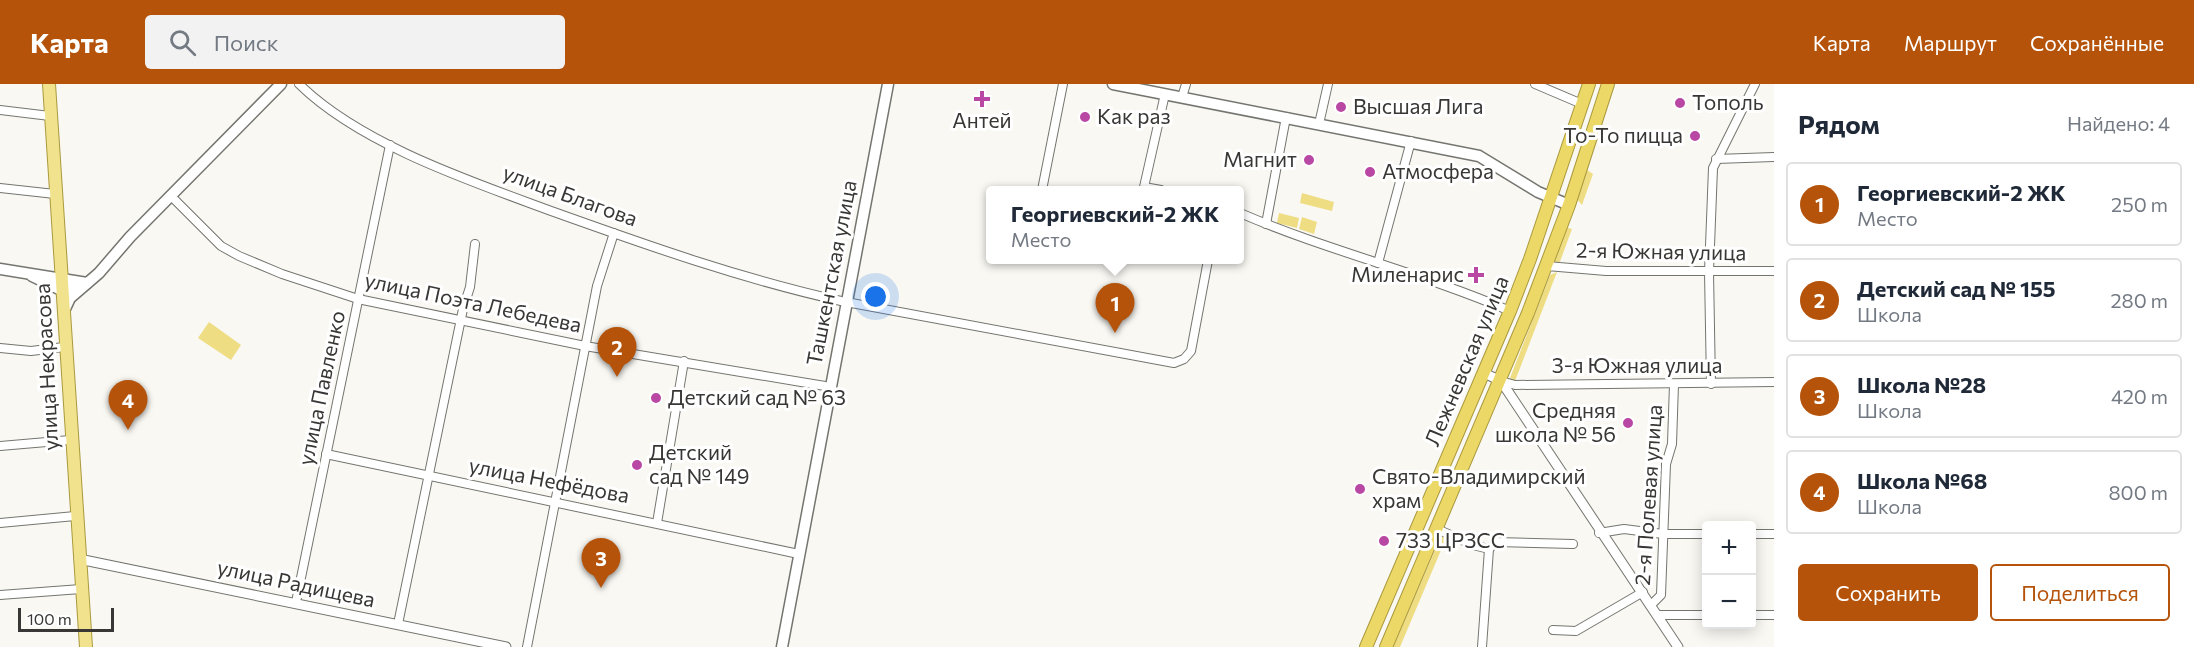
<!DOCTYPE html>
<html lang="ru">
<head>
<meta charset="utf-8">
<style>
  :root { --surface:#fff; --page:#f2f2f3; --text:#1f2937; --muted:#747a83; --line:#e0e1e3; --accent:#b45309 }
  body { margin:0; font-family:Commissioner,sans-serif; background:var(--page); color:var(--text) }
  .controls { position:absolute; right:18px; bottom:18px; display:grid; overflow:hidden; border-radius:6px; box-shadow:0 3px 15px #0003 }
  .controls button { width:54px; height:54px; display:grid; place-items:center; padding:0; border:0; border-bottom:2px solid var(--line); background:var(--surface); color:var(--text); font:30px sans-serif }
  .scale { position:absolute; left:18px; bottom:15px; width:96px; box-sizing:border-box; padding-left:6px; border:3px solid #383736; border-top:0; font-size:16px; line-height:21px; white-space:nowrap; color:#383736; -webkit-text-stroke:4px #fff; paint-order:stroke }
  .you { position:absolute; left:876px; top:213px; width:21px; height:21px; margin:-15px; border:4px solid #fff; border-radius:50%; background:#1a73e8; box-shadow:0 0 0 9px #1a73e833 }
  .badge { display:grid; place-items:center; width:39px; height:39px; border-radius:50%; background:var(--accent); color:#fff; font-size:20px; font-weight:700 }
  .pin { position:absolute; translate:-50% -50px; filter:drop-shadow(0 2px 3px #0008) }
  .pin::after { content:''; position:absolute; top:32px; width:21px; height:18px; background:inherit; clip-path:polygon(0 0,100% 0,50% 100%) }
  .popup { position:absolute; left:986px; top:102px; width:258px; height:78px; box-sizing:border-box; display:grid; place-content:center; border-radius:6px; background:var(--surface); filter:drop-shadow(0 2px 4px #0005); font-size:20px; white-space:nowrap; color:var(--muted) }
  .popup b { font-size:22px; color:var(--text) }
  .popup::after { content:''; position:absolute; left:50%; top:100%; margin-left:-12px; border:12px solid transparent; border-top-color:var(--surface) }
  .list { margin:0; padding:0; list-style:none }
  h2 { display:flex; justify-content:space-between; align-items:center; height:78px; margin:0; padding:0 24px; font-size:26px }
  h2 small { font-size:20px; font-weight:400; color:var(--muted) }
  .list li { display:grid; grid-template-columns:39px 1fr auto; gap:18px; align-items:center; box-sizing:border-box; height:84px; margin:0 12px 12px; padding:0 12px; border:2px solid var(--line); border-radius:6px }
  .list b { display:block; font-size:22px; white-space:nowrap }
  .list p { margin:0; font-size:20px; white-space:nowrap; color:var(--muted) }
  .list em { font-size:20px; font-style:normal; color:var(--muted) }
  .actions { display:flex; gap:12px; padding:18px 24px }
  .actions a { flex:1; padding:14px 0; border:2px solid var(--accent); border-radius:6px; text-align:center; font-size:21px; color:var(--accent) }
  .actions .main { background:var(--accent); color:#fff }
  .icon { flex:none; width:33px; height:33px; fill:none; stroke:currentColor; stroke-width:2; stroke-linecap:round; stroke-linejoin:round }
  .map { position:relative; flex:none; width:1774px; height:563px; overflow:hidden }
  header { display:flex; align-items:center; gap:36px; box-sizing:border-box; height:84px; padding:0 30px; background:var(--accent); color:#fff }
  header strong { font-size:28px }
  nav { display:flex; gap:33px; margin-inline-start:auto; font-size:21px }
  .search { width:420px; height:54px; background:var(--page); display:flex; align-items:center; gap:15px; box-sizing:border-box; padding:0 21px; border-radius:6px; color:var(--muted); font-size:22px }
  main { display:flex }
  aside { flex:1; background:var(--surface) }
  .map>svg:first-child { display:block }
  .green { fill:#efdd84 }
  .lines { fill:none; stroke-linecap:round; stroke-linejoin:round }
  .minor-casing { stroke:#757570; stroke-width:10 }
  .tertiary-casing { stroke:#757570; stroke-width:11 }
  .secondary-casing { stroke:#757570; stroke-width:13 }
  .primary-casing { stroke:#aa993d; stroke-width:14 }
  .trunk-casing { stroke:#aa993d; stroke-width:14 }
  .minor { stroke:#fff; stroke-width:8 }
  .tertiary { stroke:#fff; stroke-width:9 }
  .secondary { stroke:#fff; stroke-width:10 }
  .primary { stroke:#f1e28d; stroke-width:12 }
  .trunk { stroke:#ecd867; stroke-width:12 }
  .poi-dot { fill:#b948a4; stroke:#fff; stroke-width:2 }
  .labels { text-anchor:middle; stroke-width:6; stroke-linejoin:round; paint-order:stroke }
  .poi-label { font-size:21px; fill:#383736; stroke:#fff; text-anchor:start }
  .street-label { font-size:21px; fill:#383736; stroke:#fff }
</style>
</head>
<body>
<header>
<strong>Карта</strong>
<div class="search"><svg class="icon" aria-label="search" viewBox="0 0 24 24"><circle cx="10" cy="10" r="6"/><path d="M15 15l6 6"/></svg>Поиск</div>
<nav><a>Карта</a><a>Маршрут</a><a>Сохранённые</a></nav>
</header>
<main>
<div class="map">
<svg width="1774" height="563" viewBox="0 0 1774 563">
  <rect width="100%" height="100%" fill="#f9f8f3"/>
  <g class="green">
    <path d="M 1584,84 L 1593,90 L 1582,121 L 1575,113 Z"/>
    <path d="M 1302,109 L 1334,118 L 1332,127 L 1300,119 Z"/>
    <path d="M 1279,129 L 1299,134 L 1297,144 L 1277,139 Z"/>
    <path d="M 1302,133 L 1317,138 L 1314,150 L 1299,145 Z"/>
    <path d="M 1565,143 L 1572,145 L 1558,183 L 1553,180 Z"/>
    <path d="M 1557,188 L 1515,297 L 1513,298 L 1510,294 L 1550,191 Z"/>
    <path d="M 209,238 L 241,261 L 231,276 L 198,254 Z"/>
    <path d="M 1442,450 L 1447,452 L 1400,563 L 1393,563 Z"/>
  </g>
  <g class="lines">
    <defs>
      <g id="minor">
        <path d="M 299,0 C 361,61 473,98 554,128 C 649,162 742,195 841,217"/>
        <path d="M 1535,0 L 1582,20"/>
        <path d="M 1182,13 L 1186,0"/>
        <path d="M 0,26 L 50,32"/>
        <path d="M 1319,40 L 1328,0"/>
        <path d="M 1716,75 L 1774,73"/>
        <path d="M 0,104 L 55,110"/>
        <path d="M 1042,106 L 1063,0"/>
        <path d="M 1161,106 L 1144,103 L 1165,10"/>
        <path d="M 171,112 L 221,162 L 239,172 L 282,190 L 358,215 L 585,262 L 825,302"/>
        <path d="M 1240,129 C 1328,167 1422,189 1510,227"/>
        <path d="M 1266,140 L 1286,33"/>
        <path d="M 1378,179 L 1411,57"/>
        <path d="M 1547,182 L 1606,187 L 1774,187"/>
        <path d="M 846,218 L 1174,279 L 1184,275 L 1191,267 L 1208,176"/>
        <path d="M 0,264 L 31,267 L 64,263"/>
        <path d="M 1501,297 L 1515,301 L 1774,298"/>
        <path d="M 1711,300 L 1709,188 L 1713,84 L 1755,0"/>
        <path d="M 0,362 L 70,356"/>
        <path d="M 326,370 L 794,469"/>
        <path d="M 0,439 L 75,432"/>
        <path d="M 657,439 L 684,277"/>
        <path d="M 1437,445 L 1473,461 L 1489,465 L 1496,458 L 1573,460"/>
        <path d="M 1599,449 L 1624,445 L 1663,450 L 1706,450"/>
        <path d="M 1752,450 L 1774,450"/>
        <path d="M 0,511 L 81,505"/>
        <path d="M 296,518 L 390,61"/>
        <path d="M 1651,521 L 1661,511 L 1666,380 L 1672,360 L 1674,300"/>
        <path d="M 1658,531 L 1706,531"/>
        <path d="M 1752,531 L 1774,531"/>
        <path d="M 398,540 L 463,225 L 470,203 L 475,160"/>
        <path d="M 1553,546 L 1576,547 L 1643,508"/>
        <path d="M 527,563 L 597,202 L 614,149"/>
        <path d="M 1482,563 L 1489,465"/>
      </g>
      <g id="tertiary">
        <path d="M 1484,289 L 1501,297 L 1678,563"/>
        <path d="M 79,475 L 506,563"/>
      </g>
      <g id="secondary">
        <path d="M 1113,0 L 1479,72 L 1538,108 L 1569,121"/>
        <path d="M 0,185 L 87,199"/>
        <path d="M 32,192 L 63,207 L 84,199"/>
        <path d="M 64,227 L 70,214 L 99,189 L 130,153 L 281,0"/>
        <path d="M 782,563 L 888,0"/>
      </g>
      <path id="primary" d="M 49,0 L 86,563"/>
      <g id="trunk">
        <path d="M 1366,563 L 1510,227 L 1530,175 L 1589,0"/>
        <path d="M 1386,563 L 1528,229 L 1569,121 L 1608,0"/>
      </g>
    </defs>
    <use href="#minor" class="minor-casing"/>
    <use href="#tertiary" class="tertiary-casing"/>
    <use href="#secondary" class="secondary-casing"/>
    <use href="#primary" class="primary-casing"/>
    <use href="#trunk" class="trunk-casing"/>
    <use href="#minor" class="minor"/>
    <use href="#tertiary" class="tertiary"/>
    <use href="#secondary" class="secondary"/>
    <use href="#primary" class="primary"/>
    <use href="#trunk" class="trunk"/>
  </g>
  <g class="poi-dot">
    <path d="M979 6h6v6h6v6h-6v6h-6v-6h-6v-6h6z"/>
    <circle cx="1680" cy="19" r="6"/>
    <circle cx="1341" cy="23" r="6"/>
    <circle cx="1085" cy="33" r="6"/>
    <circle cx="1695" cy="52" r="6"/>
    <circle cx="1309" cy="76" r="6"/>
    <circle cx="1370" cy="88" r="6"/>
    <path d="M1473 182h6v6h6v6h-6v6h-6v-6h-6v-6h6z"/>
    <circle cx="656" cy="314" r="6"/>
    <circle cx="1628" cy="339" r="6"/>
    <circle cx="637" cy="381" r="6"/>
    <circle cx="1360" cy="405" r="6"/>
    <circle cx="1384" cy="457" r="6"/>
  </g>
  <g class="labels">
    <g class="poi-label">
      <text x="1692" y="26">Тополь</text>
      <text x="1353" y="30">Высшая Лига</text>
      <text x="1097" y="40">Как раз</text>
      <text x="982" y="44" text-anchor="middle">Антей</text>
      <text x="1683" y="59" text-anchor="end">То-То пицца</text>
      <text x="1297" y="83" text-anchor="end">Магнит</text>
      <text x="1382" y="95">Атмосфера</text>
      <text x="1464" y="198" text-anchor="end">Миленарис</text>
      <text x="668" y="321">Детский сад № 63</text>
      <text x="1616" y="334" text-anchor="end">Средняя<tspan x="1616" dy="24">школа № 56</tspan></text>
      <text x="649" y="376">Детский<tspan x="649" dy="24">сад № 149</tspan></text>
      <text x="1372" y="400">Свято-Владимирский<tspan x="1372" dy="24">храм</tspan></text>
      <text x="1396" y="464">733 ЦРЗСС</text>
    </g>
    <g class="street-label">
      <text transform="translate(570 112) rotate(20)" y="7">улица Благова</text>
      <text transform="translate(1661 168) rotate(1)" y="7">2-я Южная улица</text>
      <text transform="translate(832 189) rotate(-79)" y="7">Ташкентская улица</text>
      <text transform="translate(473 219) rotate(12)" y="7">улица Поэта Лебедева</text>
      <text transform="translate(1467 277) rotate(-67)" y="7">Лежневская улица</text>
      <text x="1637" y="289">3-я Южная улица</text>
      <text transform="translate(47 283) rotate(-93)" y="7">улица Некрасова</text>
      <text transform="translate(322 304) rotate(-78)" y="7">улица Павленко</text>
      <text transform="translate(549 397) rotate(11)" y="7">улица Нефёдова</text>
      <text transform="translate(1649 411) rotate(-86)" y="7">2-я Полевая улица</text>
      <text transform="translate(296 500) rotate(12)" y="7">улица Радищева</text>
    </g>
  </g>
</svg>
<div class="controls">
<button>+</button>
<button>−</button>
</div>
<div class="scale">100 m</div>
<div class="you"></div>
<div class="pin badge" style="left:1115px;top:249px">1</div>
<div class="popup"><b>Георгиевский-2 ЖК</b>Место</div>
<div class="pin badge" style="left:617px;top:293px">2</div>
<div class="pin badge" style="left:601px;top:504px">3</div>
<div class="pin badge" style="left:128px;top:346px">4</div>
</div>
<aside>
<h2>Рядом<small>Найдено: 4</small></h2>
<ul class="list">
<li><span class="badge">1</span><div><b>Георгиевский-2 ЖК</b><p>Место</p></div><em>250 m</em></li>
<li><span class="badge">2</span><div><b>Детский сад № 155</b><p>Школа</p></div><em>280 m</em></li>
<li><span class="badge">3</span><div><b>Школа №28</b><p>Школа</p></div><em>420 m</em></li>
<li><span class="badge">4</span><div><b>Школа №68</b><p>Школа</p></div><em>800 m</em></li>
</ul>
<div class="actions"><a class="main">Сохранить</a><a>Поделиться</a></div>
</aside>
</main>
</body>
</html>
